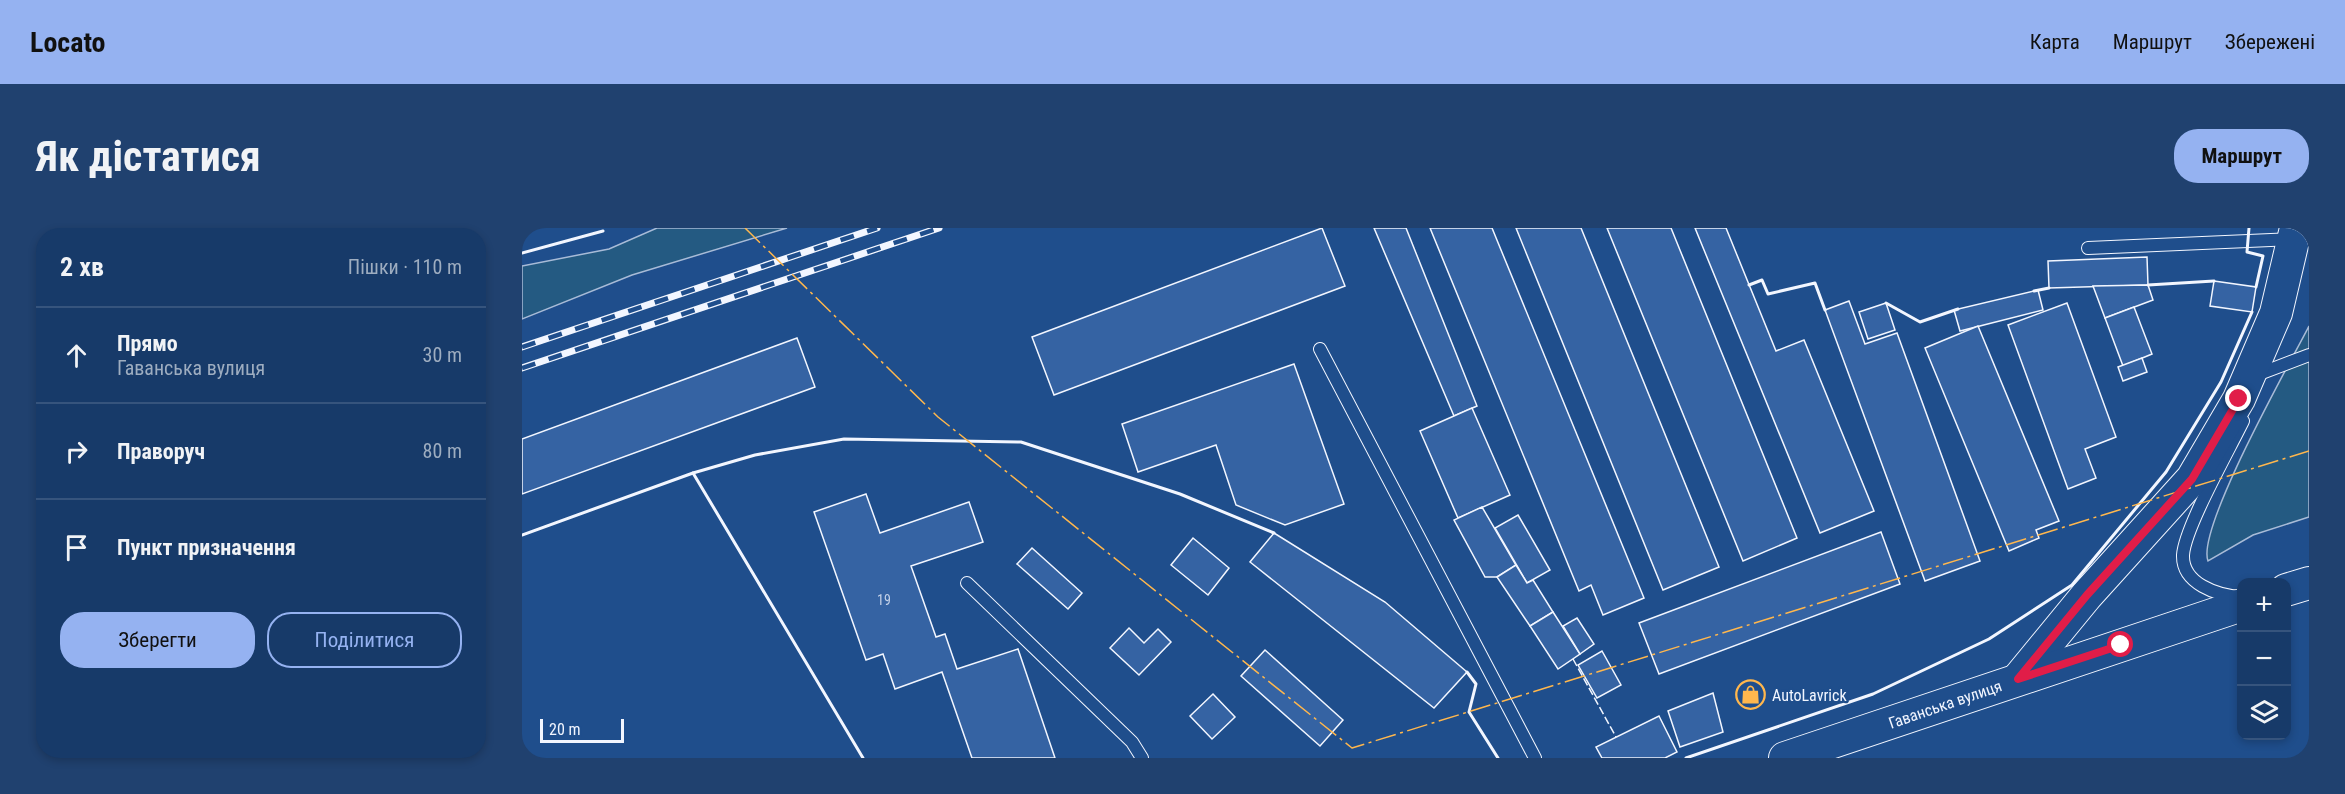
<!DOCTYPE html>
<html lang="uk">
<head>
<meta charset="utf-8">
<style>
  :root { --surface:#173a69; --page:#20416f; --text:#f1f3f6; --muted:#9eadc0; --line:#36547d; --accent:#95b2f1 }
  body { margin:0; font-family:"Roboto Condensed",sans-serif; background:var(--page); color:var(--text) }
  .controls { position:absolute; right:18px; bottom:18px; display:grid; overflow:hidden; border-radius:12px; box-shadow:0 3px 9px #0003 }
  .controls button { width:54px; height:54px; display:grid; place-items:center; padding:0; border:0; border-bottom:2px solid var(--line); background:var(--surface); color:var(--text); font:30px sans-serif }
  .scale { position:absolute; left:18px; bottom:15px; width:84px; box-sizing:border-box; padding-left:6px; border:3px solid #f2f6ff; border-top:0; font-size:16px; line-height:21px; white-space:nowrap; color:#f2f6ff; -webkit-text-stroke:4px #1f4e8c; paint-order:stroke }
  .stop { position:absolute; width:18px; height:18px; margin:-14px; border:4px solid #e11d48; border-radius:50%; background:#fff }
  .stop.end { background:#e11d48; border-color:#fff; box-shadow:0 2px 6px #0008 }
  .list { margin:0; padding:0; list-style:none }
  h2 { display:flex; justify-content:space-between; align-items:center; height:78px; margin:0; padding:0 24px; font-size:26px }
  h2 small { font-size:20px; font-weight:400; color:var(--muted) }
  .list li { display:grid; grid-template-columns:39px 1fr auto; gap:18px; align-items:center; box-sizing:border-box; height:96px; padding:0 24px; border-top:2px solid var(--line) }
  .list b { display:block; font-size:22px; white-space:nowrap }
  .list p { margin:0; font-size:20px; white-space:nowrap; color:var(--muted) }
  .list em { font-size:20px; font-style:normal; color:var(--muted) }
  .actions { display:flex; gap:12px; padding:18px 24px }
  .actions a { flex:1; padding:14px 0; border:2px solid var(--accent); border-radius:24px; text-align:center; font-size:21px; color:var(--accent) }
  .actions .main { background:var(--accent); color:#111 }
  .icon { flex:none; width:33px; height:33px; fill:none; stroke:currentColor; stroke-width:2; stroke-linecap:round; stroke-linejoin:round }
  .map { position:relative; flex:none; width:1787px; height:530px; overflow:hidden; border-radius:24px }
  header { display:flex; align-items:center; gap:36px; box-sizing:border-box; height:84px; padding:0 30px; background:var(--accent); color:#111 }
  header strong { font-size:28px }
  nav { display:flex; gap:33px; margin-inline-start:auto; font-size:21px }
  .intro { display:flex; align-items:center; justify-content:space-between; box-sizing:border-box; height:144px; padding:0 36px }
  h1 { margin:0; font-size:42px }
  .button { padding:15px 27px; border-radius:24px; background:var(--accent); color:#111; font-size:21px; font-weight:700 }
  main { display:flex; gap:36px; padding:0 36px }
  aside { flex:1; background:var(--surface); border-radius:24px; box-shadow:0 3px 9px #0003 }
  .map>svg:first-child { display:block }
  .green { fill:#245a82; stroke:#a8bbd7; stroke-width:1.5 }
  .building { fill:#3563a3; stroke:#f2f6ff; stroke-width:1.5 }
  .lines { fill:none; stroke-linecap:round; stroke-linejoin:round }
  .service-casing { stroke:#f2f6ff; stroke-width:14 }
  .tertiary-casing { stroke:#f2f6ff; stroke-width:34 }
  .service { stroke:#1f4e8c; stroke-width:12 }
  .tertiary { stroke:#1f4e8c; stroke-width:32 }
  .rail-casing { stroke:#f2f6ff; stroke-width:7 }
  .rail { stroke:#1f4e8c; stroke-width:4.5; stroke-dasharray:14; stroke-linecap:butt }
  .fence { stroke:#f2f6ff; stroke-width:1.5; stroke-dasharray:8 3; stroke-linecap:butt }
  .wall { stroke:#f2f6ff; stroke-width:3 }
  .power { stroke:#ffb74d; stroke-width:1.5; stroke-dasharray:21 4.5 3 4.5; stroke-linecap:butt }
  .route { stroke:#e11d48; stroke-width:8 }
  .labels { text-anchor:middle; stroke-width:4.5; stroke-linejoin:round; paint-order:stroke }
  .number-label { font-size:14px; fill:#c3d1e8 }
  .poi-label { font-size:16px; fill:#f2f6ff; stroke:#1f4e8c; text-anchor:start }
  .street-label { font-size:16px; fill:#f2f6ff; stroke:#1f4e8c }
</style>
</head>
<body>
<header>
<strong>Locato</strong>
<nav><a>Карта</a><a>Маршрут</a><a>Збережені</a></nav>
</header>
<div class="intro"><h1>Як дістатися</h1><a class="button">Маршрут</a></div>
<main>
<aside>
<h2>2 хв<small>Пішки · 110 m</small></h2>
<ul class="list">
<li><svg class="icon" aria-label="ahead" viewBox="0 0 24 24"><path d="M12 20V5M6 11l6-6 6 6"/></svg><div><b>Прямо</b><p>Гаванська вулиця</p></div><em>30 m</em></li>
<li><svg class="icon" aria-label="right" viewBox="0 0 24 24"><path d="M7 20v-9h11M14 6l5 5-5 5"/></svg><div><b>Праворуч</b></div><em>80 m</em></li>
<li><svg class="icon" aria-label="arrive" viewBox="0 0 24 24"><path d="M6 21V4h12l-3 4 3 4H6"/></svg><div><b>Пункт призначення</b></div></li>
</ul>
<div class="actions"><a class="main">Зберегти</a><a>Поділитися</a></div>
</aside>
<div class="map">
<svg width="1787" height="530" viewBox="0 0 1787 530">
  <rect width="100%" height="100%" fill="#1f4e8c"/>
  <g class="green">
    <path d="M 135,0 L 265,0 L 110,47 L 0,91 L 0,38 L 87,21 Z"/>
    <path d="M 1787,98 L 1787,289 L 1731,307 L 1686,333 C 1674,301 1768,135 1787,98 Z"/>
  </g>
  <g class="building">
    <path d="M 800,0 L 823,58 L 532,167 L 510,109 Z"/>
    <path d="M 852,0 L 884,0 L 955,178 L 932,188 Z"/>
    <path d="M 908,0 L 970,0 L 1122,370 L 1081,387 L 1069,357 L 1057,363 Z"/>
    <path d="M 994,0 L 1059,0 L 1197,339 L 1141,362 Z"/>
    <path d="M 1085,0 L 1149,0 L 1275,310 L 1221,333 Z"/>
    <path d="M 1173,0 L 1204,0 L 1254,123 L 1282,112 L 1352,283 L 1298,305 Z"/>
    <path d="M 1625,29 L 1626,57 L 1527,60 L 1526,33 Z"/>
    <path d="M 1692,53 L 1734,59 L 1730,84 L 1688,78 Z"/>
    <path d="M 1626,57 L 1631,72 L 1583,90 L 1571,58 Z"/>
    <path d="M 1516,62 L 1521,82 L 1438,103 L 1432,82 Z"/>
    <path d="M 1327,73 L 1343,116 L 1375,105 L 1458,333 L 1403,353 L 1303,82 Z"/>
    <path d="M 1364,75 L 1373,102 L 1346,111 L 1337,84 Z"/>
    <path d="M 1545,75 L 1594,209 L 1563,221 L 1574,250 L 1546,261 L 1486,97 Z"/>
    <path d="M 1612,79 L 1630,126 L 1601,138 L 1583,90 Z"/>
    <path d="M 1456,98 L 1537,293 L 1514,302 L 1517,310 L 1487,323 L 1403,120 Z"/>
    <path d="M 275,110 L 293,159 L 0,266 L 0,211 Z"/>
    <path d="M 1620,130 L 1625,144 L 1601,153 L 1596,139 Z"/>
    <path d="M 772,136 L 822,276 L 763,297 L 714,277 L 694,217 L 616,244 L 600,196 Z"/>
    <path d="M 950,180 L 988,267 L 936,290 L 898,203 Z"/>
    <path d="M 344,266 L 358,305 L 447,274 L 461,314 L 389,338 L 414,409 L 423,406 L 435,441 L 496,421 L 533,530 L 450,530 L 420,444 L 373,461 L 361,426 L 344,432 L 292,284 Z"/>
    <path d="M 960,279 L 994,337 L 975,349 L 963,349 L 932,292 Z"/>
    <path d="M 996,287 L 1028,342 L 1005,355 L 973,300 Z"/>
    <path d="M 1359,304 L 1378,356 L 1137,446 L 1117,395 Z"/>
    <path d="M 752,305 L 863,374 L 945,444 L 912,480 L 728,334 Z"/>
    <path d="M 671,310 L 707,340 L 686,367 L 649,337 Z"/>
    <path d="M 510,320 L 560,365 L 546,381 L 495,336 Z"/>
    <path d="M 994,337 L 1005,355 L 1011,352 L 1031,384 L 1008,398 L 975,349 Z"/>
    <path d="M 1031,384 L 1058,426 L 1036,441 L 1008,398 Z"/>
    <path d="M 1055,390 L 1072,416 L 1058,426 L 1041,398 Z"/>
    <path d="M 607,400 L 622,415 L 636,401 L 649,414 L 617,447 L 588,420 Z"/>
    <path d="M 743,422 L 821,492 L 798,518 L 719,448 Z"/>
    <path d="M 1080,423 L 1099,457 L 1075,470 L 1056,437 Z"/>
    <path d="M 1191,465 L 1201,504 L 1158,519 L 1146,483 Z"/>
    <path d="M 691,466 L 713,489 L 690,511 L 668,488 Z"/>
    <path d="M 1137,488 L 1155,524 L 1143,530 L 1080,530 L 1074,519 Z"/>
  </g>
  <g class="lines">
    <defs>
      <g id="service">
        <path d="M 1566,20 L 1770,11"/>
        <path d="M 798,121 L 1013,530"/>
        <path d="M 1732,148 L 1787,127"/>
        <path d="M 445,355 L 610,514 L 620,530"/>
        <path d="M 1718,369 C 1695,367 1660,356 1661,327 C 1663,299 1707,222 1721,193"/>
      </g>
      <g id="tertiary">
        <path d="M 1764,362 L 1787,355"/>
        <path d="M 1496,451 L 1565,367 L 1670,251 L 1717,171 L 1754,85 L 1774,0"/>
        <path d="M 1263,530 L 1720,377"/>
      </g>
    </defs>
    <use href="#service" class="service-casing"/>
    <use href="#tertiary" class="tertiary-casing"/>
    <use href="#service" class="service"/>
    <use href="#tertiary" class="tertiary"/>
    <defs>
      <g id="rail">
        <path d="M 0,119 L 355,0"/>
        <path d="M 0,140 L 417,0"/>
      </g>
    </defs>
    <use href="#rail" class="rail-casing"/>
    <use href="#rail" class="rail"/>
    <path class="fence" d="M 1051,431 L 1094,509"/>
    <g class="wall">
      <path d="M 1727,0 L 1725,24 L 1741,28 L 1734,59"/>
      <path d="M 0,25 L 81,3"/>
      <path d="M 1227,57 L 1240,52 L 1246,66 L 1293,55 L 1303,82"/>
      <path d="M 1626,57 L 1692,53"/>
      <path d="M 1512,63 L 1527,60"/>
      <path d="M 1364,75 L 1398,94 L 1436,81"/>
      <path d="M 0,307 L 171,245"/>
      <path d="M 945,444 L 954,456 L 947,484 L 976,530"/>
      <path d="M 341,530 L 171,245 L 233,227 L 322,211 L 499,214 L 658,266 L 752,305"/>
      <path d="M 1164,530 L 1351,466 L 1467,411 L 1550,357 L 1644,244 L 1699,154 L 1730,84"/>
    </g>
    <path class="power" d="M 223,0 L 416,189 L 830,520 L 1787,223"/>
  </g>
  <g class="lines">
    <path class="route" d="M 1599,417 L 1496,451 L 1565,367 L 1670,251 L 1717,171"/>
  </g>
  <defs>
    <symbol id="shop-ring" viewBox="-11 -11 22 22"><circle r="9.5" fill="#1f4e8c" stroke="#ffb74d" stroke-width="1.5"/><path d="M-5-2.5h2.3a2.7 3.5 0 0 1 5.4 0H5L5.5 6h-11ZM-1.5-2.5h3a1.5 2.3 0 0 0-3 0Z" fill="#ffb74d"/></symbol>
  </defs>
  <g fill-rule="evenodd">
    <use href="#shop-ring" x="1212" y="450" width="33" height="33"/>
  </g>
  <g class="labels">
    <g class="number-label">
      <text x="362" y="377">19</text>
    </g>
    <g class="poi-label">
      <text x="1250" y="473">AutoLavrick</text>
    </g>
    <g class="street-label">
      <text transform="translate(1423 476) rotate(-19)" y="6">Гаванська вулиця</text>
    </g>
  </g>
</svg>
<div class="controls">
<button>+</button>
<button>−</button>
<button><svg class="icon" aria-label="layers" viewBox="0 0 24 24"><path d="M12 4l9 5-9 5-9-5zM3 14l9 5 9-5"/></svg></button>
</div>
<div class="scale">20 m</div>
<div class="stop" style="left:1599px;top:417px"></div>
<div class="stop end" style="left:1717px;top:171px"></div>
</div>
</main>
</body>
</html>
